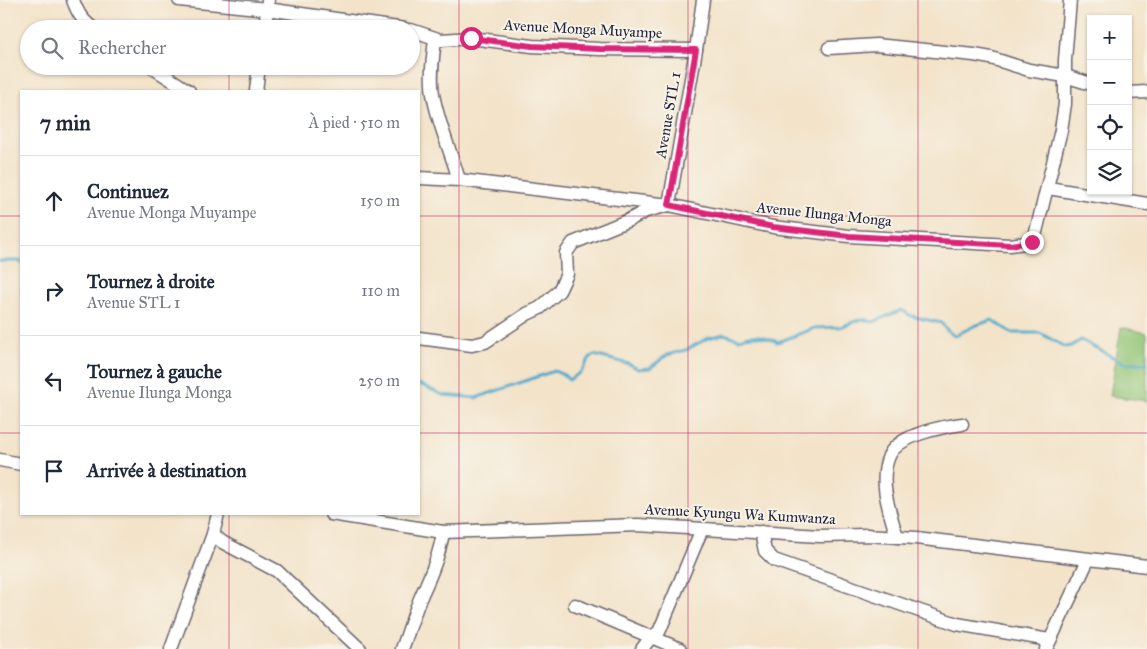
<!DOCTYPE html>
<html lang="fr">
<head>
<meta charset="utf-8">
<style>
  :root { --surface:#fff; --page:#f2f2f3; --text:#1f2937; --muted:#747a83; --line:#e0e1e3 }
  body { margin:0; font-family:"IM FELL Great Primer",serif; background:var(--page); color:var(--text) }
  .controls { position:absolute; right:15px; top:15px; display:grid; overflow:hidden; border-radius:0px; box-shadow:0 1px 4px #0004 }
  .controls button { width:45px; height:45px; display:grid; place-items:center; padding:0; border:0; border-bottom:1px solid var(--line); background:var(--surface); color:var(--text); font:25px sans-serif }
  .stop { position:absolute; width:15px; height:15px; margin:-11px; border:4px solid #db2777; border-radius:50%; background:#fff }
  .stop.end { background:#db2777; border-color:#fff; box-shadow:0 1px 5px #0008 }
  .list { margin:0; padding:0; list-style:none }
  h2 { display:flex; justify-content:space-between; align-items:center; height:65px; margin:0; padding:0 20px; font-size:21px }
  h2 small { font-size:16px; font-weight:400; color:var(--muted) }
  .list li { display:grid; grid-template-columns:32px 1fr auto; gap:15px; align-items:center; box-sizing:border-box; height:90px; padding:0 20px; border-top:1px solid var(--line) }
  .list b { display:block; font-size:19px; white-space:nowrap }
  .list p { margin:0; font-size:16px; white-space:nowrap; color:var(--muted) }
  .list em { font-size:16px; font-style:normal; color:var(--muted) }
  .icon { flex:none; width:28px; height:28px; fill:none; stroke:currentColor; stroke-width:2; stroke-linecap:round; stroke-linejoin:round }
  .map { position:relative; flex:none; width:1147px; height:649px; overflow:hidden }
  .search { position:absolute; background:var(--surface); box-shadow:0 1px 4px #0004; left:20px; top:20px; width:400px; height:55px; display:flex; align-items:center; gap:12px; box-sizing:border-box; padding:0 18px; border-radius:28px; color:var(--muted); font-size:19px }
  .panel { position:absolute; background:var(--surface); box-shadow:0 1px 4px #0004; left:20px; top:90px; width:400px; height:425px; border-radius:0px }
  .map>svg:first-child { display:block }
  .green { fill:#93c576; stroke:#5a7458 }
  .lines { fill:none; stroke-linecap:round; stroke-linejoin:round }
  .stream { stroke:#4ca9ca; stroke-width:3 }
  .minor-casing { stroke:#6b666d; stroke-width:15 }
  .minor { stroke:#fff; stroke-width:12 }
  .route { stroke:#db2777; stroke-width:6 }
  .grid { fill:none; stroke:#c2185b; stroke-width:1; stroke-opacity:0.55 }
  .labels { text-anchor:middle; stroke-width:4; stroke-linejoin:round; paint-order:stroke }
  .street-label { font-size:15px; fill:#22223b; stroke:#f7f3e8 }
</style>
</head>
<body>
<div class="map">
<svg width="1147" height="649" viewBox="0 0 1147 649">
  <rect width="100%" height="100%" fill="#f7f3e8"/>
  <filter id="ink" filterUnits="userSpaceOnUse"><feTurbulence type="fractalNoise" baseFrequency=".02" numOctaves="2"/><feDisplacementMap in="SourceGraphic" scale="10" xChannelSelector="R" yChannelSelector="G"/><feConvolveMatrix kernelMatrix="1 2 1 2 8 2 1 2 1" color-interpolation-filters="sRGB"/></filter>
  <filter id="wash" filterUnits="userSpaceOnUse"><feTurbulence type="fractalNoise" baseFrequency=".0096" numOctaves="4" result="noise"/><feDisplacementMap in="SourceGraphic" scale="20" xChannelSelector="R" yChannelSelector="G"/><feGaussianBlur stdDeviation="1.12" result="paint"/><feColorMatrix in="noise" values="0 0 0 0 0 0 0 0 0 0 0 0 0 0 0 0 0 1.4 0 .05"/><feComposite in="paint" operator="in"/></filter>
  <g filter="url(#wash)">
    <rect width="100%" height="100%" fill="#f3e3c9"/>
    <path class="green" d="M 1121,327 L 1147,333 L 1147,401 L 1110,396 Z"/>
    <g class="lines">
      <g class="stream">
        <path d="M 0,261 L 20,261 L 21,263"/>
        <path d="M 419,384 L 443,395 L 476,398 L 554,371 L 564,375 L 569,380 L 581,372 L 589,359 L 594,355 L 629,364 L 638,369 L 650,368 L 667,355 L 686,350 L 708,338 L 724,334 L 739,339 C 754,333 763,336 778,342 L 815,328 L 840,327 L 862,319 L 873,322 L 902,310 L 911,316 L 941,323 L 948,331 L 954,336 L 974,326 L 992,320 L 1012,333 L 1040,333 L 1065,347 L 1071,346 L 1081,340 L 1124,363 L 1147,363"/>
      </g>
    </g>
  </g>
  <g filter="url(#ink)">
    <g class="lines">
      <defs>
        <g id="minor">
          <path d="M 73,0 C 78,14 82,20 94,29"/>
          <path d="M 179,0 L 267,9 L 405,29"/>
          <path d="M 265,29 L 268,0"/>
          <path d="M 411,30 L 441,40 L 471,38 L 532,46 L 600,49 L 696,50"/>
          <path d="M 435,39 C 433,57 430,76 433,94 C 438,124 451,151 459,180"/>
          <path d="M 829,48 L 876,45 L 974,55 L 991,58 L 1029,70 L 1065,76 L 1091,84"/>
          <path d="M 150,66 L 189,91"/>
          <path d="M 256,91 L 259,66"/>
          <path d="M 1128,93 L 1147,92"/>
          <path d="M 419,178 L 459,180 L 669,205 L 773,227 L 849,236 L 1010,245 L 1032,242 L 1035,236 L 1061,130 L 1065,104 L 1065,60 L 1070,0"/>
          <path d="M 1048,188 L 1147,204"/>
          <path d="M 419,338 L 472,345 L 485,342 L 527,314 L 540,308 L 559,291 L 567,274 L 566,253 L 573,243 L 629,220 L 646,211 L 669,205 L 696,50 L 703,0"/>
          <path d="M 0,460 L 21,464"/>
          <path d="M 331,514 L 443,532 L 638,525 L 820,536 L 867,535 L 916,538 L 1147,566"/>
          <path d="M 761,532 L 765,551 L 774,560 L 957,624 L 1049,640"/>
          <path d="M 213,534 L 222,542 L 277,571 L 360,649"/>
          <path d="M 897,537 C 890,513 878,481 889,456 C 898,435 941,427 962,424"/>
          <path d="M 575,605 L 680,649"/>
          <path d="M 171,649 L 213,534 L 218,514"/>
          <path d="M 402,649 C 409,631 414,612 422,594 C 431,575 440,554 443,532"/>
          <path d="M 642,649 L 651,637 L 659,632 L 702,529"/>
          <path d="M 1046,649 L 1088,560"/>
        </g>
      </defs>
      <use href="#minor" class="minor-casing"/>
      <use href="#minor" class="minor"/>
    </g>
  </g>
  <g class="lines" filter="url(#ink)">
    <path class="route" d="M 471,38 L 532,46 L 600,49 L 696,50 L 669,205 L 773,227 L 849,236 L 1010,245 L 1032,242"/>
  </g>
  <path class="grid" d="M 229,0 L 229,29M 459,0 L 459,649M 688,0 L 688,649M 918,0 L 918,649M 229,66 L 229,91M 0,216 L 21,216M 419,216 L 1147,216M 0,433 L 21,433M 419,433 L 1147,433M 229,514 L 229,649"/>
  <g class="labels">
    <g class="street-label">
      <text transform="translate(583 29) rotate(3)" y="5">Avenue Monga Muyampe</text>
      <text transform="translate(668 115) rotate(-80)" y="5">Avenue STL 1</text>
      <text transform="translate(824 214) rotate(6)" y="5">Avenue Ilunga Monga</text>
      <text transform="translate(740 514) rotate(3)" y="5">Avenue Kyungu Wa Kumwanza</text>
    </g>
  </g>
</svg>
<div class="controls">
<button>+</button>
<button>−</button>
<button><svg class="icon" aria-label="locate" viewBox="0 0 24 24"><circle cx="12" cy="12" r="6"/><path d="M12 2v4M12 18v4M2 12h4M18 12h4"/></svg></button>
<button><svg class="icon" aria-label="layers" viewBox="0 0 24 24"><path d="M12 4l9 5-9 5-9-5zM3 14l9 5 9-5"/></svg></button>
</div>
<div class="stop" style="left:471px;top:38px"></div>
<div class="stop end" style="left:1032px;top:242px"></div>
<div class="search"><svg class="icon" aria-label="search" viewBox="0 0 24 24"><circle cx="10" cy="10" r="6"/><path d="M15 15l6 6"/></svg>Rechercher</div>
<section class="panel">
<h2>7 min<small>À pied · 510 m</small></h2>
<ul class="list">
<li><svg class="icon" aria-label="ahead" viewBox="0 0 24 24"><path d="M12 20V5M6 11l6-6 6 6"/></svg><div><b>Continuez</b><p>Avenue Monga Muyampe</p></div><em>150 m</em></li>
<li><svg class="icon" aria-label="right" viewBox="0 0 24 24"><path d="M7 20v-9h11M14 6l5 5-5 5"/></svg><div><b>Tournez à droite</b><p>Avenue STL 1</p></div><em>110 m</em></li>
<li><svg class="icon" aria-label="left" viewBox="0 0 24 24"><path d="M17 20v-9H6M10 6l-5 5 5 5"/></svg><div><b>Tournez à gauche</b><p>Avenue Ilunga Monga</p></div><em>250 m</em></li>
<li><svg class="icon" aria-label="arrive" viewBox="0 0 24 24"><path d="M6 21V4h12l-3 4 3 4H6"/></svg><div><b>Arrivée à destination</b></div></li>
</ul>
</section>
</div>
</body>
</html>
